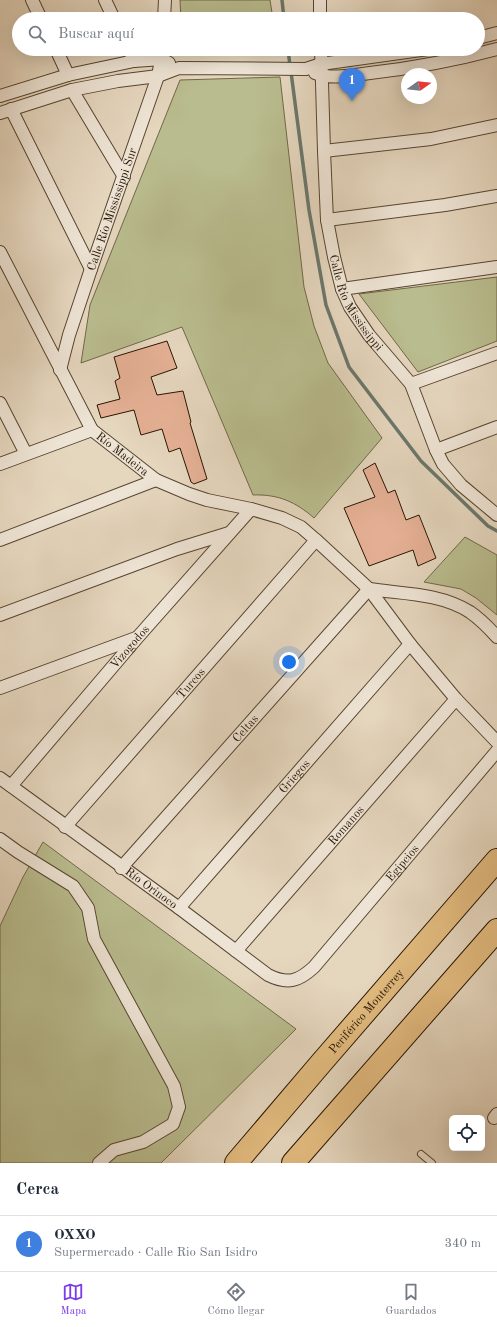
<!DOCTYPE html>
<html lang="es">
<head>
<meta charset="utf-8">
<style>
  :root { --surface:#fff; --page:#f6f6f7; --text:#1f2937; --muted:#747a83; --line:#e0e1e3; --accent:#7c3aed }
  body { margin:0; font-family:"Old Standard TT",serif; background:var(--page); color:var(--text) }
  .controls { position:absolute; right:12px; bottom:12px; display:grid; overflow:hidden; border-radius:6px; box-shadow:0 4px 16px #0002 }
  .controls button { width:36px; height:36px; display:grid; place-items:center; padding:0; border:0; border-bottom:1px solid var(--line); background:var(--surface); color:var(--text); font:20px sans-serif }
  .compass { position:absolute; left:401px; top:68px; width:36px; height:36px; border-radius:50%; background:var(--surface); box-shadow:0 4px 16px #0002; rotate:75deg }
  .you { position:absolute; left:289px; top:662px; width:14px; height:14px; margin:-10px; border:3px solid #fff; border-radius:50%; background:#1a73e8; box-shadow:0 0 0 6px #1a73e833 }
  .badge { display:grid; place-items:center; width:26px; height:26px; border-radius:50%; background:var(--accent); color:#fff; font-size:13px; font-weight:700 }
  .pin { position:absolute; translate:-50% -33px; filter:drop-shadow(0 1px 2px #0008) }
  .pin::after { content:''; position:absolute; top:21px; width:14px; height:12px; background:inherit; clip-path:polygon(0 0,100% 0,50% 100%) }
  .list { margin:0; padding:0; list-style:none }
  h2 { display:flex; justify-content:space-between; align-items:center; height:52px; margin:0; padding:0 16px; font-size:17px }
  h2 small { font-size:13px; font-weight:400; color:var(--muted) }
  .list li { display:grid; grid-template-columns:26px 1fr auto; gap:12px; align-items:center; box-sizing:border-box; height:56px; padding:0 16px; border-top:1px solid var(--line) }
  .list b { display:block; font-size:15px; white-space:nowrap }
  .list p { margin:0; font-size:13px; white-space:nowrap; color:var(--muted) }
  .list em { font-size:13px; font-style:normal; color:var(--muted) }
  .icon { flex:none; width:22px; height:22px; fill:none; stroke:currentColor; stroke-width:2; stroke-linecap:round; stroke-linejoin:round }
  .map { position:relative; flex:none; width:497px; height:1163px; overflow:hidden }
  .search { position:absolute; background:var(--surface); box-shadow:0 4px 16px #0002; left:12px; right:12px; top:12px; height:44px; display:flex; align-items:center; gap:10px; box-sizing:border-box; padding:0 14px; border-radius:22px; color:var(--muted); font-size:15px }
  .sheet { height:108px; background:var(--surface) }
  nav { display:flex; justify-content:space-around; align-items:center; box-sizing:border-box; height:56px; border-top:1px solid var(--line); background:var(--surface); font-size:11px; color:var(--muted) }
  nav a { display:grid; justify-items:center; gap:2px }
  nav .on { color:var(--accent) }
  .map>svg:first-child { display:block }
  .green { fill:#b9bc8e; stroke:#706848 }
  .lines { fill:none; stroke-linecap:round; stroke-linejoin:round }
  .stream { stroke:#6a776b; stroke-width:3.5 }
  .building { fill:#e5b095; stroke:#281501 }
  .lane-casing { stroke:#574530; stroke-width:8 }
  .street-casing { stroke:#574530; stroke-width:14 }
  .highway-casing { stroke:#281501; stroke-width:24 }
  .lane { stroke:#eee4d5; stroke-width:6 }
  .street { stroke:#eee4d5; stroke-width:12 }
  .highway { stroke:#e2bb7f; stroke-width:22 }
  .labels { text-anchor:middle; stroke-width:3; stroke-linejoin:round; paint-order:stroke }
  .street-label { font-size:12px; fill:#281501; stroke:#eee4d5 }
</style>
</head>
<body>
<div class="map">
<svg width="497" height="1163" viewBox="0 0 497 1163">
  <rect width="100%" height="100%" fill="#e5d6be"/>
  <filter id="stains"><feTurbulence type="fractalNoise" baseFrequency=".005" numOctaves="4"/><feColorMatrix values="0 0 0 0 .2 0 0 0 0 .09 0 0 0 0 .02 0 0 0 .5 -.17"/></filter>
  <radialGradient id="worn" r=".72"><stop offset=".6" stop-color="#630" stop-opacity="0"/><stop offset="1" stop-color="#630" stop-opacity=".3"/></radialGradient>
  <g class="green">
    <path d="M 180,0 L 270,0 L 273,19 L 181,19 Z"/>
    <path d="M 280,77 L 304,287 L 314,326 L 328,363 L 382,438 L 314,518 C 296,502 278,494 253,495 L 182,327 L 81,363 L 90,305 L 180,80 Z"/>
    <path d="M 497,277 L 497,341 L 418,372 L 359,294 Z"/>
    <path d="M 465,537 L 497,555 L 497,615 L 476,598 L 461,589 L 424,582 Z"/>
    <path d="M 43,842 L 296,1029 L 161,1163 L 0,1163 L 0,926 L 23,877 Z"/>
  </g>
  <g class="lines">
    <g class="stream">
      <path d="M 282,0 L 284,19"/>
      <path d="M 288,49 L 290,66"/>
      <path d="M 291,72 L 309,210 L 326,305 L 349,367 L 421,461 L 488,526 L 497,531"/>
    </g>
  </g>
  <g class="building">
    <path d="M 167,341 L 177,368 L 151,377 L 157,395 L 183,391 L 191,422 L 190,423 L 207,479 L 194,484 L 191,482 L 180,448 L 169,452 L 162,429 L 141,435 L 134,410 L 101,418 L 97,405 L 120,399 L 115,381 L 120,378 L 114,357 Z"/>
    <path d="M 375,463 L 388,493 L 395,490 L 406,520 L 419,515 L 436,558 L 418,566 L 413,550 L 369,566 L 344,508 L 375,497 L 363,470 Z"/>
  </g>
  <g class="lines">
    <defs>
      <path id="lane" d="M 421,1154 L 432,1163"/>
      <g id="street">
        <path d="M 32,0 L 41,19"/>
        <path d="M 105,0 L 114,19"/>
        <path d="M 320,0 L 320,19"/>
        <path d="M 164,19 L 165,0"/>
        <path d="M 478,38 L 497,33"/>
        <path d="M 56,49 L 68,75"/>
        <path d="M 129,49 L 134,61"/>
        <path id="s1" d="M 321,49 L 324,151 L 327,220 L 334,257 L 342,289 L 350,307 L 369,335 L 411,384 L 436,450 L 443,464 L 461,485 L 497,515"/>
        <path d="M 315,73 C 331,80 353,75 370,73 C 413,68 456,60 497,49"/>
        <path d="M 72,90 L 124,177"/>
        <path d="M 0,96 L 68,75 L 134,61 L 162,59 L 169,63"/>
        <path d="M 11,109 L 91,269"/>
        <path d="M 0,113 L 72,90 L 118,81 L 158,76 L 179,68 L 306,69 L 321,64 L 428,49"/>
        <path d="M 324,151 L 431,139 L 497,125"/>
        <path d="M 327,220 L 445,205 L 497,196"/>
        <path id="s2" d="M 0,252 L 92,430 L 156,480 L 189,494 L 207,500 L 251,509 L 282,518 L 301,527 L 316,540 L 369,589 L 410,644 L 456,699 L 497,742"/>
        <path d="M 342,289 L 497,267"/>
        <path id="s3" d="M 60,370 L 69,335 L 91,269 L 158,76 L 163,49"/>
        <path d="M 411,384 L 497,353"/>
        <path d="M 0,403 L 26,454"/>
        <path d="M 436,450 L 497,427"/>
        <path d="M 0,464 L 92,430"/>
        <path d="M 0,540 L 156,480"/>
        <path d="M 369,589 C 403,594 440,593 470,612 C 480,619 489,628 497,637"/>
        <path d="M 0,615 L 177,549 L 229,533"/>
        <path d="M 0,688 L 136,638"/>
        <path id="s4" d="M 0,778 L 179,908 L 268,975 C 288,985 299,981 314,967 L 497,751"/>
        <path id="s5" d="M 11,786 L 137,638 L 251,509"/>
        <path id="s6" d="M 65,827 L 316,540"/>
        <path d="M 0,839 L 18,852 L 73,886 L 88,908 L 94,939 L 174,1086 L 179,1107 L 173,1124 L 143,1142 L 114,1150 L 99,1163"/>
        <path id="s7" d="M 121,868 L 369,589"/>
        <path id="s8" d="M 179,908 L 410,644"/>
        <path id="s9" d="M 236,951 L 456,699"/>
        <path d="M 494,1118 L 497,1114"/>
      </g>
      <g id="highway">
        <path id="s10" d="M 236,1163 L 322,1062 L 497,860"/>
        <path d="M 293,1163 L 497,930"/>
      </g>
    </defs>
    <use href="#lane" class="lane-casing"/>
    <use href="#street" class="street-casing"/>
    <use href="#highway" class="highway-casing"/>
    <use href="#lane" class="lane"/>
    <use href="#street" class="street"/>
    <use href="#highway" class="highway"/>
  </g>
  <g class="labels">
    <g class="street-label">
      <text dy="4" stroke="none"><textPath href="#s3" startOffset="169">Calle Río Mississippi Sur</textPath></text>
      <text dy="4" stroke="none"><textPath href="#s1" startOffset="260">Calle Río Mississippi</textPath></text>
      <text dy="4" stroke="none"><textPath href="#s2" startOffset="239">Río Madeira</textPath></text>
      <text dy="4" stroke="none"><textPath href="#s5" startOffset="183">Vizogodos</textPath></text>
      <text dy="4" stroke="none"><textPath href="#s6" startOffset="191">Turcos</textPath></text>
      <text dy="4" stroke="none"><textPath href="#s7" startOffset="187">Celtas</textPath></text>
      <text dy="4" stroke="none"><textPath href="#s8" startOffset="175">Griegos</textPath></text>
      <text dy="4" stroke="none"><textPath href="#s9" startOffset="167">Romanos</textPath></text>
      <text dy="4" stroke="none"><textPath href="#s4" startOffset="520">Egipcios</textPath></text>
      <text dy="4" stroke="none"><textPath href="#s4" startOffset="187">Río Orinoco</textPath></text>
      <text dy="4" stroke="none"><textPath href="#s10" startOffset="200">Periférico Monterrey</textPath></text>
    </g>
  </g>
  <rect width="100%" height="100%" filter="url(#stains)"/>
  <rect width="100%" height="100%" fill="url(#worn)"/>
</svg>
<div class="controls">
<button><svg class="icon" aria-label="locate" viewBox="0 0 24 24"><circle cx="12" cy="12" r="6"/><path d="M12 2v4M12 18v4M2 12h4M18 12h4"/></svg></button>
</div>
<svg class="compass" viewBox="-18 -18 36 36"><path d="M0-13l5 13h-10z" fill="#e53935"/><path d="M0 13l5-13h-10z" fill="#747a83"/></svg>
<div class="you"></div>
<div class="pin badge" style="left:352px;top:101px;background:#3f7fe0">1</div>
<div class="search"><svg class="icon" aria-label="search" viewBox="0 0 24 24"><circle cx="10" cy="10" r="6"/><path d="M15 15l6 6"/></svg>Buscar aquí</div>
</div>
<section class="sheet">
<h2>Cerca<small></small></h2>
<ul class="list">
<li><span class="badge" style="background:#3f7fe0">1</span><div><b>OXXO</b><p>Supermercado · Calle Rio San Isidro</p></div><em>340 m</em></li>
</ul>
</section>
<nav>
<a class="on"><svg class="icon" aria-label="map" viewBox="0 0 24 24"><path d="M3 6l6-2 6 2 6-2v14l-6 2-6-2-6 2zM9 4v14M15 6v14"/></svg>Mapa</a>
<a><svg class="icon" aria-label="directions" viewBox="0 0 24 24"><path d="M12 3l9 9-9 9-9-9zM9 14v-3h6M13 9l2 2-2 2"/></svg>Cómo llegar</a>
<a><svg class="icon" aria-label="saved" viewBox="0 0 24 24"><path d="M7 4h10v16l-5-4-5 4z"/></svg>Guardados</a>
</nav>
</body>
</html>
